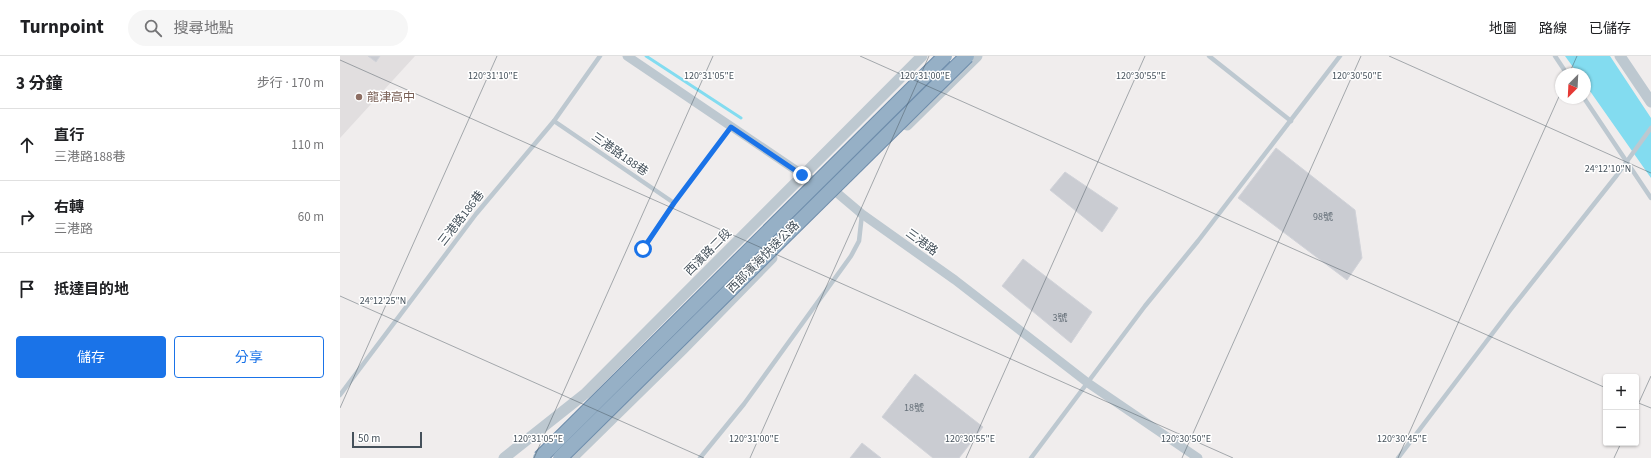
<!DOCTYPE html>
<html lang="zh-TW">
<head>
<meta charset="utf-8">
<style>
  :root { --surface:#fff; --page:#f6f6f6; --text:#202124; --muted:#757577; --line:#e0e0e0; --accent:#1a73e8 }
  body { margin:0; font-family:"Source Sans 3","Noto Sans TC",sans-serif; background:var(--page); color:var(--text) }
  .controls { position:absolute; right:12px; bottom:12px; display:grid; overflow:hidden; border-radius:4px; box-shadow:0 1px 3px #0004 }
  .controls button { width:36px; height:36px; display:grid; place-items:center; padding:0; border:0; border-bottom:1px solid var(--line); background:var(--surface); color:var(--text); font:20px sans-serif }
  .compass { position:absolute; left:1215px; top:12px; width:36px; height:36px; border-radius:50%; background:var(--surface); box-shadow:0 1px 3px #0004; rotate:204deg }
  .scale { position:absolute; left:12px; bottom:10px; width:70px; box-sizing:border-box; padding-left:4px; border:2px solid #45515b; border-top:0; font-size:11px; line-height:14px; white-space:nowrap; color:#45515b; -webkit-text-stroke:3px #fff; paint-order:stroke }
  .stop { position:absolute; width:12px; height:12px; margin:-9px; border:3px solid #1a73e8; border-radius:50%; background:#fff }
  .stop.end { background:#1a73e8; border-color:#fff; box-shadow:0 1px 4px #0008 }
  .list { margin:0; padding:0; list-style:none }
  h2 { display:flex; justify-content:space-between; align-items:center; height:52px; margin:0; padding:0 16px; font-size:17px }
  h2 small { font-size:13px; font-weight:400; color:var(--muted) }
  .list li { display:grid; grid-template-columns:26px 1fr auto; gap:12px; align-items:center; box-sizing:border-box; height:72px; padding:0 16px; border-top:1px solid var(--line) }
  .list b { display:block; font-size:15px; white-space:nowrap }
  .list p { margin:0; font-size:13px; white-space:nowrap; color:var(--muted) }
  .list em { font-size:13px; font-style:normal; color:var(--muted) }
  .actions { display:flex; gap:8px; padding:12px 16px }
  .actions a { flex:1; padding:9px 0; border:1px solid var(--accent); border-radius:4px; text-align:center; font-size:14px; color:var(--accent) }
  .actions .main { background:var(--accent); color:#fff }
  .icon { flex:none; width:22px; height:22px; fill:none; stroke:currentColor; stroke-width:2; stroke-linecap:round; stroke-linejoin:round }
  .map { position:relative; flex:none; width:1311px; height:402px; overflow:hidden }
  header { display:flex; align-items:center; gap:24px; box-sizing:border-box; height:56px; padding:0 20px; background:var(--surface); border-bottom:1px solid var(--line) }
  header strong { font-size:19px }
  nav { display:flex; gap:22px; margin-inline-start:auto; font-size:14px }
  .search { width:280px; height:36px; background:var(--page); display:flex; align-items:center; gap:10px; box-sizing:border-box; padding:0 14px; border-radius:22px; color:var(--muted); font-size:15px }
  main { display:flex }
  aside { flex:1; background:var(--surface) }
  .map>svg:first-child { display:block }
  .education { fill:#e1dedf }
  .water { fill:#83dcf0 }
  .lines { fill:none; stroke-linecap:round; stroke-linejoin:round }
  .stream { stroke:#83dcf0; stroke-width:3 }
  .building { fill:#caccd2; stroke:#d1d3d9 }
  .service { stroke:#bdc8d0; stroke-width:4.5 }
  .minor { stroke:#bdc8d0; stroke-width:9 }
  .tertiary { stroke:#bdc8d0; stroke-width:11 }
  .trunk-bridge-casing { stroke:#6d8cab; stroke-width:16; stroke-linecap:butt }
  .trunk-bridge { stroke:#96b0c6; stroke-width:14 }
  .route { stroke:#1a73e8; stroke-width:5 }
  .ticks { fill:none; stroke:#45515b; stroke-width:1; stroke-opacity:0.45 }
  .education-dot { fill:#8d6e63; stroke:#fff; stroke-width:1.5 }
  .labels { text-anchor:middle; stroke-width:3; stroke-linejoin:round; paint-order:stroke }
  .number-label { font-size:10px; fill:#667079 }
  .education-label { font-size:12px; fill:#785e54; stroke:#fff; text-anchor:start }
  .street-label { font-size:12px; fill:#45515b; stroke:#fff }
  .ticks-label { font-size:10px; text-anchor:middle; fill:#45515b; stroke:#fff; stroke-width:3; stroke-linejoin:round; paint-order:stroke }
</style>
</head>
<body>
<header>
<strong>Turnpoint</strong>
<div class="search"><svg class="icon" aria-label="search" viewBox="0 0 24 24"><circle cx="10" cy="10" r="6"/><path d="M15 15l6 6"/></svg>搜尋地點</div>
<nav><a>地圖</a><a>路線</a><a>已儲存</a></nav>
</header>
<main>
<aside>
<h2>3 分鐘<small>步行 · 170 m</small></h2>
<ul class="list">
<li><svg class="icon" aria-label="ahead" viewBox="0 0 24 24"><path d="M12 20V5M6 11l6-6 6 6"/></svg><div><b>直行</b><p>三港路188巷</p></div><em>110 m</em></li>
<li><svg class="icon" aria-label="right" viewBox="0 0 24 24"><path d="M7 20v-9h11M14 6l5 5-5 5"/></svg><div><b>右轉</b><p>三港路</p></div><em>60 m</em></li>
<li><svg class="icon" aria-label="arrive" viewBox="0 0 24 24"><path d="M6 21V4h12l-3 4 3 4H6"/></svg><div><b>抵達目的地</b></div></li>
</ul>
<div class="actions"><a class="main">儲存</a><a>分享</a></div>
</aside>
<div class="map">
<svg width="1311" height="402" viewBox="0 0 1311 402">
  <rect width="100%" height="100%" fill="#f0eded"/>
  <path class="education" d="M 0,0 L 75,0 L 0,82 Z"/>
  <path class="water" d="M 1225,0 L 1270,0 L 1311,62 L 1311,122 L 1245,28 L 1245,18 L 1238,18 Z"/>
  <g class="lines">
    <path class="stream" d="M 306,0 L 401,62"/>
  </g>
  <g class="building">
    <path d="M 28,0 L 40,0 L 36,6 Z"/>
    <path d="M 936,92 L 1015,154 L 1022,202 L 1007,224 L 898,142 Z"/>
    <path d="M 725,116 L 778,152 L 762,176 L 710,134 Z"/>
    <path d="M 683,203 L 752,256 L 731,287 L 662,230 Z"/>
    <path d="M 575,318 L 643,371 L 619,402 L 593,402 L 542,361 Z"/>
    <path d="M 522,387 L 541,402 L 510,402 Z"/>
  </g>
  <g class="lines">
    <g class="service">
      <path d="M 869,0 L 951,65"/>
      <path d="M 1215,0 L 1227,18"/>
      <path d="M 1244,42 L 1311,142"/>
      <path d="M 214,65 L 334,147"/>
      <path d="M 303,193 L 334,147 L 391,71"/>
      <path d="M 0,339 L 136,158 L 214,65 L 260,0"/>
      <path d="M 360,402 L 404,348 L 511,200 L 519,185 L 522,158"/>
      <path d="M 691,402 L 805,250 L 858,185 L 1000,0"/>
      <path d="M 1058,402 L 1171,253 L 1277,119 L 1311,72"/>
    </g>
    <path class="minor" d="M 287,0 L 463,119 L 496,136 L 522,158 L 615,224 L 748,327 L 858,402"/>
    <g class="tertiary">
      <path d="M 1280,0 L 1311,46"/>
      <path d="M 567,69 L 637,0"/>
      <path d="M 164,402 L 246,337 L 582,0"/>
      <path d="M 232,402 L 343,293 L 432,202"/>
    </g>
    <defs>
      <g id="trunk-bridge">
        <path d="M 200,402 L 605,0"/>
        <path d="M 220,402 L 627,0"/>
      </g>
    </defs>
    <use href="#trunk-bridge" class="trunk-bridge-casing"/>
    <use href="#trunk-bridge" class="trunk-bridge"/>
  </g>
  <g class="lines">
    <path class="route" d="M 303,193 L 334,147 L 391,71 L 462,119"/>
  </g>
  <path class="ticks" d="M 520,0 L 1266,332M 1049,0 L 1311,117M 0,4 L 893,402M 1229,18 L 1237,0M 0,240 L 364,402M 1296,346 L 1311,352M 0,352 L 157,0M 1296,353 L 1311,320M 194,402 L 373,0M 410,402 L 589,0M 626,402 L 805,0M 842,402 L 1021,0M 1058,402 L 1221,36M 1274,402 L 1281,387"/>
  <circle class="education-dot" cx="19" cy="41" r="4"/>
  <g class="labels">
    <g class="number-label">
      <text x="983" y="164">98號</text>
      <text x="720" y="265">3號</text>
      <text x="574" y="355">18號</text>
    </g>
    <g class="education-label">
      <text x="27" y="45">龍津高中</text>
    </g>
    <g class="street-label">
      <text transform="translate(280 98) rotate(35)" y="4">三港路188巷</text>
      <text transform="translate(121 162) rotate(-52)" y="4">三港路186巷</text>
      <text transform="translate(582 186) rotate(36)" y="4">三港路</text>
      <text transform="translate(368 196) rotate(-45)" y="4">西濱路二段</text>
      <text transform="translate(423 201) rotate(-45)" y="4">西部濱海快速公路</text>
    </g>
  </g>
  <g class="ticks-label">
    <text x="801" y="23">120°30'55"E</text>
    <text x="1017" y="23">120°30'50"E</text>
    <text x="153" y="23">120°31'10"E</text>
    <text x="369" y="23">120°31'05"E</text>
    <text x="585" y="23">120°31'00"E</text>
    <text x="1268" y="116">24°12'10"N</text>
    <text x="43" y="248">24°12'25"N</text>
    <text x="198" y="386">120°31'05"E</text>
    <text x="414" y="386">120°31'00"E</text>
    <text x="630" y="386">120°30'55"E</text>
    <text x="846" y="386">120°30'50"E</text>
    <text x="1062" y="386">120°30'45"E</text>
  </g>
</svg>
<div class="controls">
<button>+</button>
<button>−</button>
</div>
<svg class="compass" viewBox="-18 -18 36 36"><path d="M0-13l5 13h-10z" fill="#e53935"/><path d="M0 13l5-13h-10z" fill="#757577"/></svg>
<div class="scale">50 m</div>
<div class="stop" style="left:303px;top:193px"></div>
<div class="stop end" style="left:462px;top:119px"></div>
</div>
</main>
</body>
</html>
